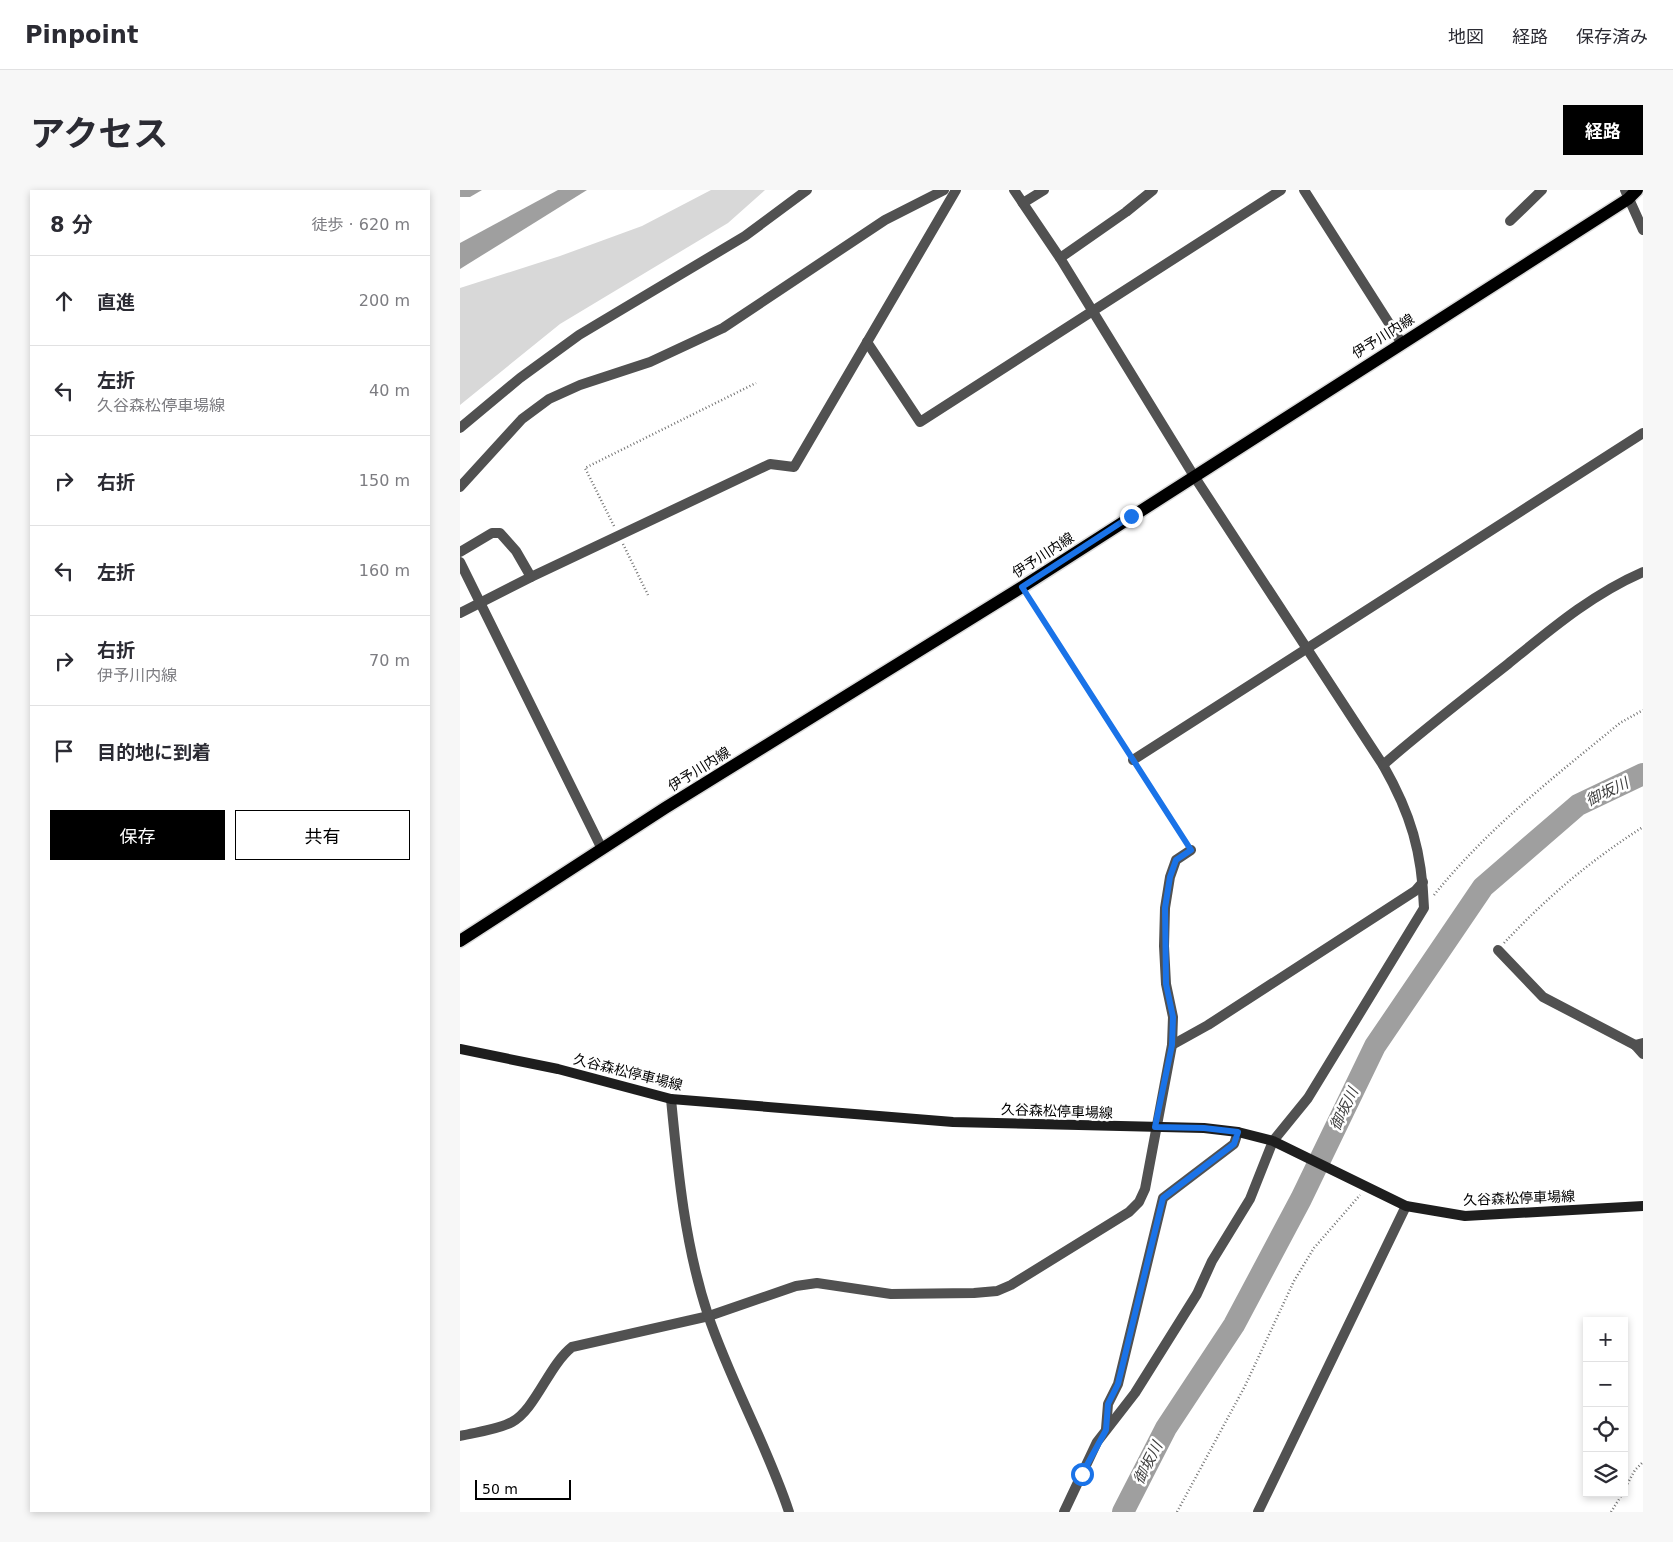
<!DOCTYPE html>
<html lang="ja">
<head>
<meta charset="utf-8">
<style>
  :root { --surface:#fff; --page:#f7f7f7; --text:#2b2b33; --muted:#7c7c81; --line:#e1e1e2; --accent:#000 }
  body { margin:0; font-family:"DejaVu Sans","Noto Sans JP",sans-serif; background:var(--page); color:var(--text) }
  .controls { position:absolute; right:15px; bottom:15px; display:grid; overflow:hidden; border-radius:0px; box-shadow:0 2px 8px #0003 }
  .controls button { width:45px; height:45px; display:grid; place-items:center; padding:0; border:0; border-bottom:1px solid var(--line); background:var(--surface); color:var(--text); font:25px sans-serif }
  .scale { position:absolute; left:15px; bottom:12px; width:96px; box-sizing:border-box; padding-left:5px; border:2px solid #000; border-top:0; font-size:14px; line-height:18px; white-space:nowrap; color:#000; -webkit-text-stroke:4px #fff; paint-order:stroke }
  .stop { position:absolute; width:15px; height:15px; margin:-11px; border:4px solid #1a73e8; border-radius:50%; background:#fff }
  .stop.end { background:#1a73e8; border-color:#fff; box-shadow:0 1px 5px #0008 }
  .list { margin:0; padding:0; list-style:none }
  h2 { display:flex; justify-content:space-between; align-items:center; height:65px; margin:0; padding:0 20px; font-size:21px }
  h2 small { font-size:16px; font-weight:400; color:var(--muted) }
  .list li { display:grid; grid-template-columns:32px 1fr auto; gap:15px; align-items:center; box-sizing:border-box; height:90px; padding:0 20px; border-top:1px solid var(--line) }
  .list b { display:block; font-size:19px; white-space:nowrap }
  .list p { margin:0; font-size:16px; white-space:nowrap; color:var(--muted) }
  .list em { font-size:16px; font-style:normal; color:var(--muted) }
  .actions { display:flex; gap:10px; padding:15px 20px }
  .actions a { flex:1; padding:11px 0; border:1px solid var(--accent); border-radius:0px; text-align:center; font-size:18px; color:var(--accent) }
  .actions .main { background:var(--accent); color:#fff }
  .icon { flex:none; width:28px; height:28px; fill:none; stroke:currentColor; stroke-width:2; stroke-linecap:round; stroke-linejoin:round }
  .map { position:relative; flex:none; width:1183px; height:1322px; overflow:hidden; border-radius:0px }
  header { display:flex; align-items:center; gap:30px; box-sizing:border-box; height:70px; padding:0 25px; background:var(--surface); border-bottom:1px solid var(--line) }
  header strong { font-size:24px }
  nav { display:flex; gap:28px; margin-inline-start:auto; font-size:18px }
  .intro { display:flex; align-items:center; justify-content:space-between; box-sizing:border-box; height:120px; padding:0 30px }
  h1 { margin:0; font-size:35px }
  .button { padding:12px 22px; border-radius:0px; background:var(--accent); color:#fff; font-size:18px; font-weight:700 }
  main { display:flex; gap:30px; padding:0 30px }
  aside { flex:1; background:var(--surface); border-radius:0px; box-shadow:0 2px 8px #0003 }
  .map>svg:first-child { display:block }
  .green { fill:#d8d8d8 }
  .water { fill:#9f9f9f }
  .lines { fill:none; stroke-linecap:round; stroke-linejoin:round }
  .river { stroke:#9f9f9f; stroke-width:22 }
  .primary-casing { stroke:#dbdbdb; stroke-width:15 }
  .path { stroke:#737373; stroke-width:2.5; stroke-dasharray:1 2.5; stroke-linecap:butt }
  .minor { stroke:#515151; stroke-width:10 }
  .tertiary { stroke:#515151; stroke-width:10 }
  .secondary { stroke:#1e1e1e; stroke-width:10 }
  .primary { stroke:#000; stroke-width:12 }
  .route { stroke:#1a73e8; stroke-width:6 }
  .labels { text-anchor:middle; stroke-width:5; stroke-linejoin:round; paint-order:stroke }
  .street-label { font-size:14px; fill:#000; stroke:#fff }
  .water-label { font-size:15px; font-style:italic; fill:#404040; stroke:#fff }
</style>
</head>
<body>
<header>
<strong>Pinpoint</strong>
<nav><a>地図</a><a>経路</a><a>保存済み</a></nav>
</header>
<div class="intro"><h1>アクセス</h1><a class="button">経路</a></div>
<main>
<aside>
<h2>8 分<small>徒歩 · 620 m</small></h2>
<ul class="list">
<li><svg class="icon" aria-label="ahead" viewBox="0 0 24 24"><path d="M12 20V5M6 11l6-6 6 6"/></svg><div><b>直進</b></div><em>200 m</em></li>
<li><svg class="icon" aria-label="left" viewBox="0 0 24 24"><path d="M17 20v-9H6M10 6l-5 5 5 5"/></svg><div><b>左折</b><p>久谷森松停車場線</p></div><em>40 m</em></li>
<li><svg class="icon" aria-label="right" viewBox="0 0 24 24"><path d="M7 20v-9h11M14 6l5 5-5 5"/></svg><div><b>右折</b></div><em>150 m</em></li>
<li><svg class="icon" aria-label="left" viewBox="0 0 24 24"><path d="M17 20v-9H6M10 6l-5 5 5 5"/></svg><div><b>左折</b></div><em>160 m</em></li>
<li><svg class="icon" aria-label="right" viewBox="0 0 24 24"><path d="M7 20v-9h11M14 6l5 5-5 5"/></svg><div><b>右折</b><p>伊予川内線</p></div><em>70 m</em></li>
<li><svg class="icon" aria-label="arrive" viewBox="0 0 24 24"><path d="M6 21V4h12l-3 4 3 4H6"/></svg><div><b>目的地に到着</b></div></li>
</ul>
<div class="actions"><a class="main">保存</a><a>共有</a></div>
</aside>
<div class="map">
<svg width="1183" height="1322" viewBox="0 0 1183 1322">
  <rect width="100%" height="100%" fill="#fff"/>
  <path class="green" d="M 251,0 L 305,0 L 268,33 L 100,134 L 0,215 L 0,98 L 100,66 L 182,36 Z"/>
  <g class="water">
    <path d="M 0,0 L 22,0 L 10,7 L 0,7 Z"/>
    <path d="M 98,0 L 127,0 L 0,79 L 0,53 Z"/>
  </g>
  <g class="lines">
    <path class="river" d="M 663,1322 L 706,1238 L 774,1135 L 841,1009 L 915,856 L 1023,697 L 1118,615 L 1183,584"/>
    <defs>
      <path id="primary" d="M 0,751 L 205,618 L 562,397 L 1168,9 L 1177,0"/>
    </defs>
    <use href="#primary" class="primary-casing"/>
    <g class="path">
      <path d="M 154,336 L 125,278 L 296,193"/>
      <path d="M 163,354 L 188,405"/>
      <path d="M 568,406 L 667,562"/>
      <path d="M 679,579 L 726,652"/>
      <path d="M 974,705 C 1028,638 1094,587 1160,533 L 1183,520"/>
      <path d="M 1044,753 C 1086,708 1131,670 1183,637"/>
      <path d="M 1164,1300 L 1175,1280 L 1183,1272"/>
      <path d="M 717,1322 L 785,1196 L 834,1091 L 854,1058 L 900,1005"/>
      <path d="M 1151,1322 L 1163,1303"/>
    </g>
    <g class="minor">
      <path d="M 554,0 L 600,68 L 734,286 L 923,575 C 951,624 962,662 964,718 L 848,908 L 813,951 L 790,1009 L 752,1071 L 737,1104 L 675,1203 L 637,1252 L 604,1322"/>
      <path d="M 844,0 L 941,152"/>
      <path d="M 1165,0 L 1183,40"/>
      <path d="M 563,13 L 584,0"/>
      <path d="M 1050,31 L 1082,0"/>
      <path d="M 600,68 L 666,22 L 693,0"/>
      <path d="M 407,152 L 460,232 L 821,0"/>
      <path d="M 0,238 L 60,188 L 119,145 L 285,46 L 347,0"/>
      <path d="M 0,297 L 62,229 L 89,209 L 120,195 L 190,172 L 263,138 L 425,30 L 484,0"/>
      <path d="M 0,362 L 32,343 L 40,343 L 56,361 L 71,387"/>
      <path d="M 0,372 L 142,659"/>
      <path d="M 0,423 L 71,387 L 310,274 L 334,277 L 496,0"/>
      <path d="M 673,570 L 1183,243"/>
      <path d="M 923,575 C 963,540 1006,507 1048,474 C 1090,440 1132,404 1183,382"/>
      <path d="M 1038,760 L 1083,807 L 1175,855"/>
      <path d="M 1183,853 L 1175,855 L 1183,864"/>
      <path d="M 712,855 L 748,835 L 955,701 L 963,692"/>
      <path d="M 646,1239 L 648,1214 L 658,1194 L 703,1008 L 774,954 L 778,942"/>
      <path d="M 0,1246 C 16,1242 37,1240 52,1232 C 75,1220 89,1175 112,1157 L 249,1126 L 336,1096 L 357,1093 L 431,1104 L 514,1103 L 537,1101 L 551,1095 L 669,1022 L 679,1012 L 685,999 L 712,855 L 713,827 L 706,794 L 704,756 L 705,718 L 710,687 L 716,670 L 731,660"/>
      <path d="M 798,1322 L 946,1016"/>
    </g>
    <path class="tertiary" d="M 211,909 C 218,982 225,1056 248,1125 C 271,1193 307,1255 329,1322"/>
    <path class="secondary" d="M 0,859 L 98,879 L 211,909 L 493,932 L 744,938 L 778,942 L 813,951 L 946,1016 L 1005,1026 L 1183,1016"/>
    <use href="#primary" class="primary"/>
  </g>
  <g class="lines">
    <path class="route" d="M 622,1284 L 646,1240 L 648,1214 L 658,1194 L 703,1008 L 774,954 L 778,942 L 744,938 L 695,937 L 712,855 L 713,827 L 706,794 L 705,718 L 710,687 L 716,670 L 731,660 L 562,397 L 671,326"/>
  </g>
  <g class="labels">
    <g class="street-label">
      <text transform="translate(923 146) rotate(-32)" y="5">伊予川内線</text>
      <text transform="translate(583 365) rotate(-33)" y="5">伊予川内線</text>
      <text transform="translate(239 579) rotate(-32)" y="5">伊予川内線</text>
      <text transform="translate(168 882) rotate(14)" y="5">久谷森松停車場線</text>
      <text transform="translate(597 921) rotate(2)" y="5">久谷森松停車場線</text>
      <text transform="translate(1059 1008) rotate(-2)" y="5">久谷森松停車場線</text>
    </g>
    <g class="water-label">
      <text transform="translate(1147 602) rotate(-26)" y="5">御坂川</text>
      <text transform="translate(884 919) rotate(-64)" y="5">御坂川</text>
      <text transform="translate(688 1273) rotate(-63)" y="5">御坂川</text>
    </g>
  </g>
</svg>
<div class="controls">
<button>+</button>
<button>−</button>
<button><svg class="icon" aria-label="locate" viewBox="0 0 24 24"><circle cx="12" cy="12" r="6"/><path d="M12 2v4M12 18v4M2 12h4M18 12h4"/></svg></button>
<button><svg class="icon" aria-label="layers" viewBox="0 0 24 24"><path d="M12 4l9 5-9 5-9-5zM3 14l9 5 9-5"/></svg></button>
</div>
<div class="scale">50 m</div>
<div class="stop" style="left:622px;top:1284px"></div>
<div class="stop end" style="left:671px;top:326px"></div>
</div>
</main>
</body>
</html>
